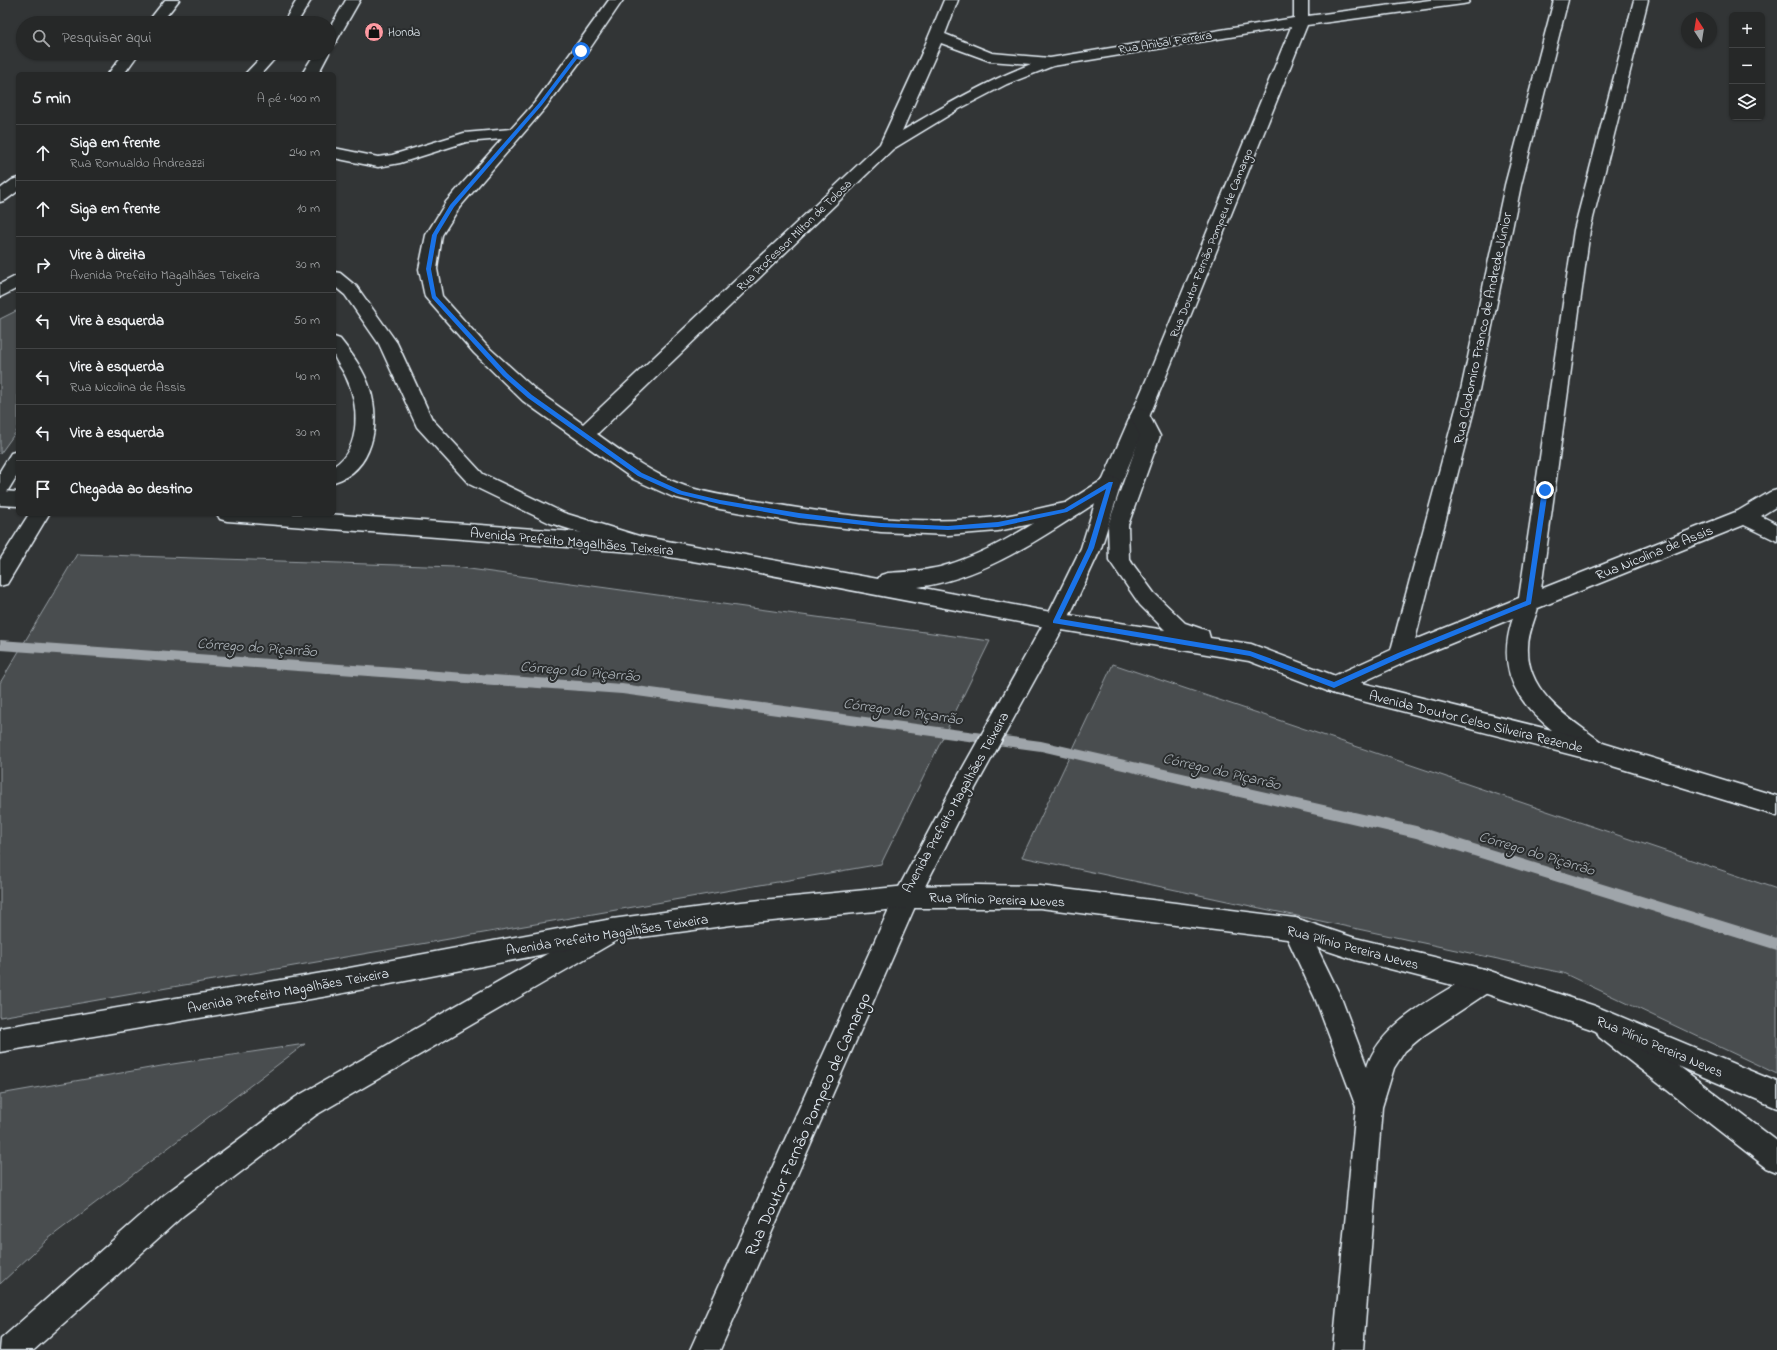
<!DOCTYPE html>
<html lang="pt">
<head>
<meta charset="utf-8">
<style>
  :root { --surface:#262828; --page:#323434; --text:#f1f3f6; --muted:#a4a6a8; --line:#424445 }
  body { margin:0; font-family:"Indie Flower",sans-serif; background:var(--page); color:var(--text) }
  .controls { position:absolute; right:12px; top:12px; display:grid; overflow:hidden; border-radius:6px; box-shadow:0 1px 3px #0004 }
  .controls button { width:36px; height:36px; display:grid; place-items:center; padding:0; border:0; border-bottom:1px solid var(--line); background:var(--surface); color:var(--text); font:20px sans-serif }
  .compass { position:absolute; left:1681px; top:12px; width:36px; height:36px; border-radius:50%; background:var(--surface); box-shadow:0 1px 3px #0004; rotate:348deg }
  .stop { position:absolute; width:12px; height:12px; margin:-9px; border:3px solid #1a73e8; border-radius:50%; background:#fff }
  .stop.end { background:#1a73e8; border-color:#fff; box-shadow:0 1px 4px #0008 }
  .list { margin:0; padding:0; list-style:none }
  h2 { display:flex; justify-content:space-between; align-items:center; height:52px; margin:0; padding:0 16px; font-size:17px }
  h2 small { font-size:13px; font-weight:400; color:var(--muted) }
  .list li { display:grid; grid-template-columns:26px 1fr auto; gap:12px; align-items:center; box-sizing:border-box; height:56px; padding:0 16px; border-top:1px solid var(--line) }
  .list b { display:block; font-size:15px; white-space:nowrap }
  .list p { margin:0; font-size:13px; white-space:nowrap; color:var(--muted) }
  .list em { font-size:13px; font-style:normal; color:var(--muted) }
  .icon { flex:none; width:22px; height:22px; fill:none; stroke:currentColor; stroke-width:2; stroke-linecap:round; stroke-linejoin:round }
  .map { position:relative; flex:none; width:1777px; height:1350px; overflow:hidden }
  .search { position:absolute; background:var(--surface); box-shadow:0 1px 3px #0004; left:16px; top:16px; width:320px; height:44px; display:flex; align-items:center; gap:10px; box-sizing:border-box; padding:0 14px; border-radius:22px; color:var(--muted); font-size:15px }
  .panel { position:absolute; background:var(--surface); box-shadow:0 1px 3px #0004; left:16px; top:72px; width:320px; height:444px; border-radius:6px }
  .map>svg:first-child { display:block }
  .green { fill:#494d4f; stroke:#989fa4 }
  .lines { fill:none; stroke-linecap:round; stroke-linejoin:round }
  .stream { fill:#9fa5aa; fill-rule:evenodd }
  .minor-casing { stroke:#e8f1f8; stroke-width:3 }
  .major-casing { stroke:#e8f1f8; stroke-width:3 }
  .highway-casing { stroke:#e8f1f8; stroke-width:3 }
  .minor { fill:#2a2d2e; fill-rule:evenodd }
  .major { fill:#2a2d2e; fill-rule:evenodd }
  .highway { fill:#2a2d2e; fill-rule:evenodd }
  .route { fill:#1a73e8 }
  .labels { text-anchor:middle; stroke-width:4; stroke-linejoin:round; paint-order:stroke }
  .far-poi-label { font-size:12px; fill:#e8f1f8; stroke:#2a2d2e; text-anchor:start }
  .far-street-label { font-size:12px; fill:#e8f1f8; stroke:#2a2d2e }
  .street-label { font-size:14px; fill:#e8f1f8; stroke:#2a2d2e }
  .water-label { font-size:15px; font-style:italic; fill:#b1b8be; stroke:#2a2d2e }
  .near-street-label { font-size:17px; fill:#e8f1f8; stroke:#2a2d2e }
</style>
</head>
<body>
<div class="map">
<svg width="1777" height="1350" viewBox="0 0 1777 1350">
  <rect width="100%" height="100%" fill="#323536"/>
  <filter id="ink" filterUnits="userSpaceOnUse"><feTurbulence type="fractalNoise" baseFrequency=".025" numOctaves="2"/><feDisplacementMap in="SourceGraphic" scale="8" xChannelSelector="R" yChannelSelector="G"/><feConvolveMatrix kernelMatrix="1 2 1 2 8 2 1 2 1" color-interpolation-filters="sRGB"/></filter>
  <g filter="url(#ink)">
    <g class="green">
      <path d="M 18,310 L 18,429 L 0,454 L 0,319 Z"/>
      <path d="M 77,554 L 455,567 L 990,641 L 881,864 L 0,1017 L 0,683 Z"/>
      <path d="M 1113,664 L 1777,889 L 1777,1074 L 1563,973 L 1022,857 Z"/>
      <path d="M 305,1044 L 48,1239 L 0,1284 L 0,1094 L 173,1064 Z"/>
    </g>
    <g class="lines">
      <path class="stream" d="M 0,640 L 622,684 L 1041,741 L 1416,826 L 1777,938 L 1777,950 L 1416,838 L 1041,751 L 622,694 L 0,650 Z"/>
      <defs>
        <g id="minor">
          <path d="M 165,0 L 179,0 L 161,23 L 147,23 Z"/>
          <path d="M 609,0 L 623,0 L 586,54 L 546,107 L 459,208 L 442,235 L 437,269 L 442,296 L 486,345 L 537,391 L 583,424 L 880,144 L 921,55 L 944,0 L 958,0 L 945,34 L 992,53 L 1050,58 L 1294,18 L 1294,0 L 1308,0 L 1308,16 L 1430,0 L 1470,0 L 1468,3 L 1463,4 L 1307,25 L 1169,369 L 1121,484 L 1101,548 L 1067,621 L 972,794 L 917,902 L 720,1350 L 690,1350 L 898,889 L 956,780 L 1046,619 L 1081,548 L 1101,484 L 1151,369 L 1291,27 L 1053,66 L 1007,84 L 959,109 L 893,149 L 597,434 C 625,454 652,474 685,486 C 711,495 741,498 768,503 C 842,516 921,526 997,517 C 1020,514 1043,507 1065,503 L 1072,505 L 1075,510 L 1072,515 L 1065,517 L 998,531 L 948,535 L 881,532 L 799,523 L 720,509 L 673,497 L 633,479 L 523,401 L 474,353 L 425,297 L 419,269 L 426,235 L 446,202 L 502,139 L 466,142 L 400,163 L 378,167 L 334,158 L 334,148 L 378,157 L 392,155 L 464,133 L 511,129 L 536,101 ZM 941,43 L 990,61 L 1031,64 C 985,82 944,106 902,131 Z"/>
          <path d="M 1554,0 L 1568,0 L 1521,185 L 1479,390 L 1415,640 L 1519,598 L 1574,230 L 1634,0 L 1648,0 L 1590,230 L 1541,589 L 1738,511 L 1770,492 L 1777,490 L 1777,506 L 1761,516 L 1777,524 L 1777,541 L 1744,525 L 1538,608 C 1534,621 1528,634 1528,647 C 1526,694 1571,719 1604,744 L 1607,751 L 1604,758 L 1596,761 L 1588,758 C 1538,719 1489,690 1513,618 L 1408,661 L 1343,691 L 1335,694 L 1327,691 L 1324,685 L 1327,679 L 1391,650 L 1461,390 L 1505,185 Z"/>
          <path d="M 124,53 L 139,53 L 124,74 L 108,74 Z"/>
          <path d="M 18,178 L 18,191 L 6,200 L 0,202 L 0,189 L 12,180 Z"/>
          <path d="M 1295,918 L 1304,921 L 1340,995 L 1367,1067 C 1380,1023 1438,996 1475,973 L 1484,969 L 1493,973 L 1497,981 L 1493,989 L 1424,1035 L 1405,1051 L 1394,1068 L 1382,1107 L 1363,1350 L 1333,1350 L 1356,1107 L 1315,998 L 1283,929 L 1286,921 Z"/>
          <path d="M 610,920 L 619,923 L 622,931 L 619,939 L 316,1115 L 184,1215 L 34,1350 L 0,1350 L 1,1339 L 164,1195 L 296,1097 L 601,923 Z"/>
          <path d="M 1608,1016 L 1617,1019 L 1777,1141 L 1777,1172 L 1767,1168 L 1599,1037 L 1595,1028 L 1599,1019 Z"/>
        </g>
        <g id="major">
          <path d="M 1140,409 L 1147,411 L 1160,436 L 1128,525 L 1129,559 L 1154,593 L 1185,623 L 1208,631 L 1210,638 L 1251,644 L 1338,677 L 1596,741 L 1777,796 L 1777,816 L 1596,761 L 1335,694 L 1249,661 L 1056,629 L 734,568 L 645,553 L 227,521 L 220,519 L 217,514 L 327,514 L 645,537 L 878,579 L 881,575 L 888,573 C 905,572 923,571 940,567 C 1000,551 1052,510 1104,479 L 1111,477 L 1118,479 L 1121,484 L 1118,489 C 1055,527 993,577 918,587 L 1056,613 L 1165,630 L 1140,605 L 1109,560 L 1108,525 L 1140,436 L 1130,416 L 1133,411 Z"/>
          <path d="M 0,491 L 18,492 L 18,506 L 0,505 Z"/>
          <path d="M 978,885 L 1040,886 L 1295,918 L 1355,938 L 1484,969 L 1595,1006 L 1777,1082 L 1777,1108 L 1591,1029 L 1484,993 L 1355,960 L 1295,940 L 1040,908 L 907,908 L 731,925 L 612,941 L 328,996 L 0,1052 L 0,1028 L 328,972 L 612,919 L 731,903 L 907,886 Z"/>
        </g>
        <g id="highway">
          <path d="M 297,0 L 311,0 L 297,23 L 283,23 Z"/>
          <path d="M 346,0 L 360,0 L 336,42 L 334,45 L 329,46 L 329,29 Z"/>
          <path d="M 265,53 L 275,53 L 277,56 L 261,74 L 245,74 Z"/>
          <path d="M 315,53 L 329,53 L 318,74 L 302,74 Z"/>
          <path d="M 334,272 L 340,273 L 357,287 L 397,343 L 432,419 L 483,474 L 564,513 L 652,540 L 655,545 L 652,550 L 645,553 L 550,523 L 469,484 L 417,427 L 379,344 L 345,295 L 334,286 Z"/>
          <path d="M 18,275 L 18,288 L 0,297 L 0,284 Z"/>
          <path d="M 334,337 L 340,339 C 352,354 364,370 370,389 C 381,423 373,471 334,482 L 334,466 C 362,448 359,403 346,377 C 343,370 336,362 334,355 C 333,350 334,342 334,337 Z"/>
          <path d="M 18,451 L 18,474 L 7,492 L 0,494 L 0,471 L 11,453 Z"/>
          <path d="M 29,514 L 49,514 L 7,584 L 0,586 L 0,560 Z"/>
        </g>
      </defs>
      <use href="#minor" class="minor-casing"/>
      <use href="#major" class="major-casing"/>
      <use href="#highway" class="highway-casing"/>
      <use href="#minor" class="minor"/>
      <use href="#major" class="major"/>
      <use href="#highway" class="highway"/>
    </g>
  </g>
  <path class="route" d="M 579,50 L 583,51 L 542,105 L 454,207 L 437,235 L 431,269 L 436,296 L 507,373 L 532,395 L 642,473 L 682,491 L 720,500 L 799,513 L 881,523 L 948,526 L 998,522 L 1064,509 L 1109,482 L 1113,482 L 1094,548 L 1060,619 L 1250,651 L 1334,682 L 1398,653 L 1526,601 L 1542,490 L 1545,488 L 1548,490 L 1531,604 L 1402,657 L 1334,688 L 1250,656 L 1053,623 L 1053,621 L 1088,548 L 1106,489 L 1067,512 L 998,527 L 948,530 L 881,527 L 799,518 L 720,504 L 678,494 L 638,476 L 528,398 L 503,376 L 432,298 L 426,269 L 432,235 L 450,205 L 539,103 Z"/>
  <defs>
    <symbol id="shop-disc" viewBox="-11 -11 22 22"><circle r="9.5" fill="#ff9aa2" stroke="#2a2d2e"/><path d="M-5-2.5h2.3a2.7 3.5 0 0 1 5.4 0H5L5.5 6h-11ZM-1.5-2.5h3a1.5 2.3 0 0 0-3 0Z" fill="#111"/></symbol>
  </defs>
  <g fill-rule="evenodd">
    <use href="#shop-disc" x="363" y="21" width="22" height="22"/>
  </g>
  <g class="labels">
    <g class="far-poi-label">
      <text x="388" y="36">Honda</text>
    </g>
    <g class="far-street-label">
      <text transform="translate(1165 42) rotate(-9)" y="4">Rua Anibal Ferreira</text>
      <text transform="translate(794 235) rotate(-44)" y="4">Rua Professor Milton de Tolosa</text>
      <text transform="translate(1211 243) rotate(-68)" y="4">Rua Doutor Fernão Pompeu de Camargo</text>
    </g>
    <g class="street-label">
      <text transform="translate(1482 328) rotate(-78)" y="5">Rua Clodomiro Franco de Andrede Júnior</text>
      <text transform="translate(572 541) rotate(5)" y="5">Avenida Prefeito Magalhães Teixeira</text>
      <text transform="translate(1654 552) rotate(-22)" y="5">Rua Nicolina de Assis</text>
      <text transform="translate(1476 721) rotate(14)" y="5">Avenida Doutor Celso Silveira Rezende</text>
      <text transform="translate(955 802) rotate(-61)" y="5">Avenida Prefeito Magalhães Teixeira</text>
      <text transform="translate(997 899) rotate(2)" y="5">Rua Plínio Pereira Neves</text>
      <text transform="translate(607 934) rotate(-9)" y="5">Avenida Prefeito Magalhães Teixeira</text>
      <text transform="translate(1353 947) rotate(15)" y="5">Rua Plínio Pereira Neves</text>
      <text transform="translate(288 990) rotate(-10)" y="5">Avenida Prefeito Magalhães Teixeira</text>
      <text transform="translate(1660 1046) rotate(23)" y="5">Rua Plínio Pereira Neves</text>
    </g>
    <g class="water-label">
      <text transform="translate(257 647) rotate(4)" y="5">Córrego do Piçarrão</text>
      <text transform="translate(580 671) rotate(5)" y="5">Córrego do Piçarrão</text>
      <text transform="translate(903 711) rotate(8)" y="5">Córrego do Piçarrão</text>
      <text transform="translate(1222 771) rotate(13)" y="5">Córrego do Piçarrão</text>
      <text transform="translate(1537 853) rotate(17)" y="5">Córrego do Piçarrão</text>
    </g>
    <g class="near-street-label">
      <text transform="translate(807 1124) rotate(-66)" y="6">Rua Doutor Fernão Pompeo de Camargo</text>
    </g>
  </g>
</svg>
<div class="controls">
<button>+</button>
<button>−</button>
<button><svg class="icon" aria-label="layers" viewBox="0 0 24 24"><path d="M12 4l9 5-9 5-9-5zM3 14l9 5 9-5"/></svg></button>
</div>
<svg class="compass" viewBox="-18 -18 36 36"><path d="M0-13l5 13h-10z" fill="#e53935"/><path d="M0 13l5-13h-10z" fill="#a4a6a8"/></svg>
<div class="stop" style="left:581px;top:51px"></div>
<div class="stop end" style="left:1545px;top:490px"></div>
<div class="search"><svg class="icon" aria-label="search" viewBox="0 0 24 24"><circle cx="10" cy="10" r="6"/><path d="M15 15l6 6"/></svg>Pesquisar aqui</div>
<section class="panel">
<h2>5 min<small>A pé · 400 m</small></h2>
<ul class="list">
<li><svg class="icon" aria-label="ahead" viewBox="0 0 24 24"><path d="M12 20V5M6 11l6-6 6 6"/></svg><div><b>Siga em frente</b><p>Rua Romualdo Andreazzi</p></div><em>240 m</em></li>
<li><svg class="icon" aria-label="ahead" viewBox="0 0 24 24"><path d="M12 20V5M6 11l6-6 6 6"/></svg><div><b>Siga em frente</b></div><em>10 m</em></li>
<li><svg class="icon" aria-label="right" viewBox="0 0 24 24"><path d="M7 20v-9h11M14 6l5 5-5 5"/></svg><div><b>Vire à direita</b><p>Avenida Prefeito Magalhães Teixeira</p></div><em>30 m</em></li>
<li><svg class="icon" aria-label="left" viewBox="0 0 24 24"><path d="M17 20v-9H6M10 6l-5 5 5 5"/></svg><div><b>Vire à esquerda</b></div><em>50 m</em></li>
<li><svg class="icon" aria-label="left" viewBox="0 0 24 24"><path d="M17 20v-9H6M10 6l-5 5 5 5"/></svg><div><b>Vire à esquerda</b><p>Rua Nicolina de Assis</p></div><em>40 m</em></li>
<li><svg class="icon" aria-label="left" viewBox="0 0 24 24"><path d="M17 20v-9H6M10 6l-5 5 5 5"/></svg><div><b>Vire à esquerda</b></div><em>30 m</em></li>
<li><svg class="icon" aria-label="arrive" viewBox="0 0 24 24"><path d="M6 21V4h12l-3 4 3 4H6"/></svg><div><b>Chegada ao destino</b></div></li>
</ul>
</section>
</div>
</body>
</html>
